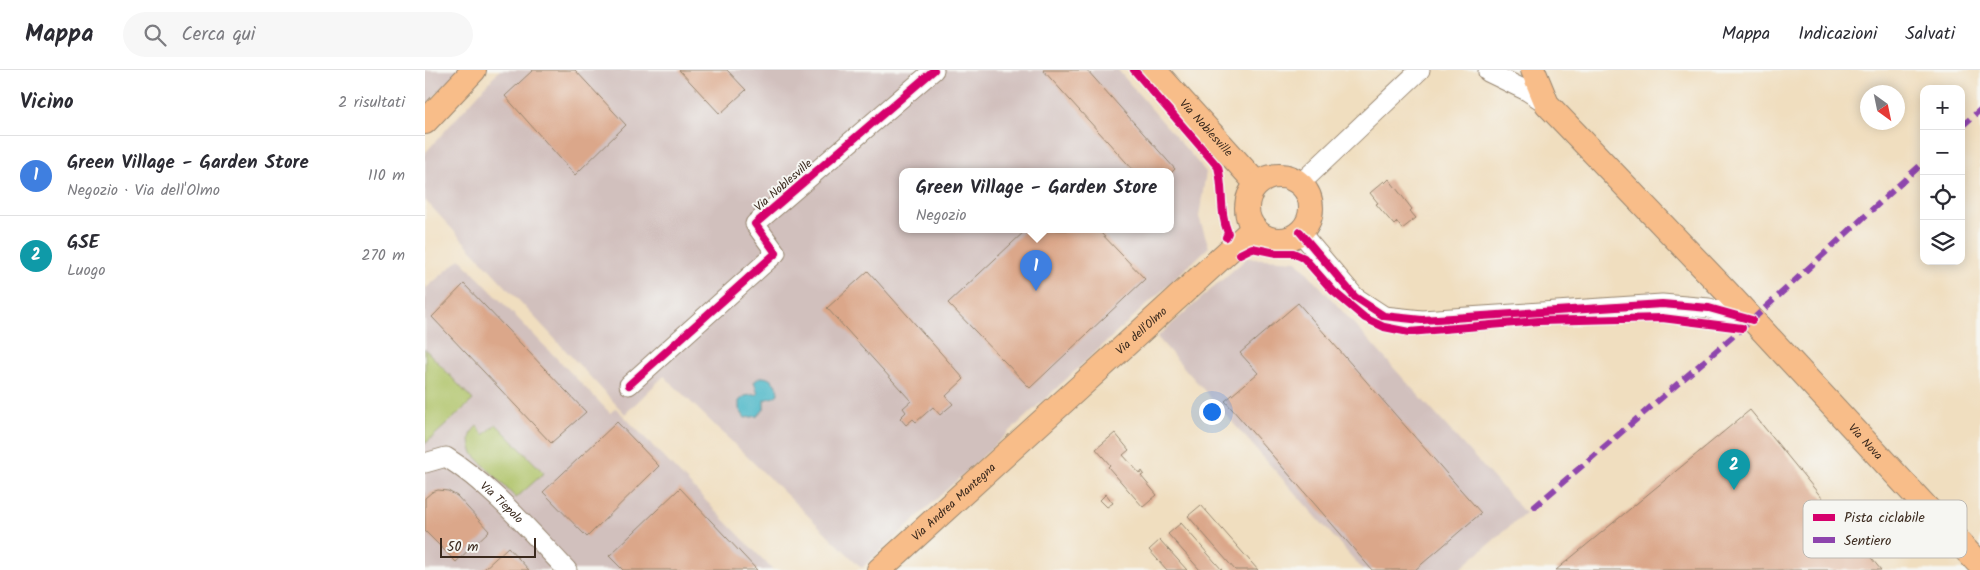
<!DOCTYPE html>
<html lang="it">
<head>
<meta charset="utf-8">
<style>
  :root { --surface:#fff; --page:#f7f7f7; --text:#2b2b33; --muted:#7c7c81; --line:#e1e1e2; --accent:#d1495b }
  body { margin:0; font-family:Kalam,sans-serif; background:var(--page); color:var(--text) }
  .controls { position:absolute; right:15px; top:15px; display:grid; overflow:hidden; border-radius:10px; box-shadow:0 2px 12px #0003 }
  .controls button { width:45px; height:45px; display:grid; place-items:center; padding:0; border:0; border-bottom:1px solid var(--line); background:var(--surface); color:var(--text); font:25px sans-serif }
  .compass { position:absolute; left:1435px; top:15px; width:45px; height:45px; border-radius:50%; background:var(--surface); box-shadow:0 2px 12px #0003; rotate:147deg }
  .scale { position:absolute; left:15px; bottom:12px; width:96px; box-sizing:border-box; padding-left:5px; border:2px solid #3b2a1e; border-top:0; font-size:14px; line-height:18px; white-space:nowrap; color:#3b2a1e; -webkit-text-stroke:4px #f6f6f2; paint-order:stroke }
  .you { position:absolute; left:786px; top:341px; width:18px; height:18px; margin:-12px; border:4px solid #fff; border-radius:50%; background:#1a73e8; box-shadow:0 0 0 8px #1a73e833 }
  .badge { display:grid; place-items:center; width:32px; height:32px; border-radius:50%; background:var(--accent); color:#fff; font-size:16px; font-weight:700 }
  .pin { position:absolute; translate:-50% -41px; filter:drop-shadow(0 1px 2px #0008) }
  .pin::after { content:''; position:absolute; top:26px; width:18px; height:15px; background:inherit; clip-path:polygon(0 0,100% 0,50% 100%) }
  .popup { position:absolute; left:474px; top:98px; width:275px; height:65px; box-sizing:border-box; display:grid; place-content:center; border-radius:10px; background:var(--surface); filter:drop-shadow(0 1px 4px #0005); font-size:16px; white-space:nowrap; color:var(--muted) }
  .popup b { font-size:19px; color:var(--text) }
  .popup::after { content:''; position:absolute; left:50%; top:100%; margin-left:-10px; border:10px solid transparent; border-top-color:var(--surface) }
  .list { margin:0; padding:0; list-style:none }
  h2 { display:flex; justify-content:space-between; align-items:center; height:65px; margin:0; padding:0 20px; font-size:21px }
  h2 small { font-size:16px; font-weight:400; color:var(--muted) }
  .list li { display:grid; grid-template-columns:32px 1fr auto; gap:15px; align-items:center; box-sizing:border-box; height:80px; padding:0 20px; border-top:1px solid var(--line) }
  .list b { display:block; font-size:19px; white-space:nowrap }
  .list p { margin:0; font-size:16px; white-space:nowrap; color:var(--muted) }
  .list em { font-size:16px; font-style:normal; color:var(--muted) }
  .icon { flex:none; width:28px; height:28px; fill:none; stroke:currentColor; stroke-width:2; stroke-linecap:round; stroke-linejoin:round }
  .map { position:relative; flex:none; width:1555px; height:500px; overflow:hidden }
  header { display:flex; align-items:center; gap:30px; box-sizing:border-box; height:70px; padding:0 25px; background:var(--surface); border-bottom:1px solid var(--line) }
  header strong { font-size:24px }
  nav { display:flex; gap:28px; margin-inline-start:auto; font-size:18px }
  .search { width:350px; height:45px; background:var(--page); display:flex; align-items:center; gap:12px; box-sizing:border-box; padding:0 18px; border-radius:28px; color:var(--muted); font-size:19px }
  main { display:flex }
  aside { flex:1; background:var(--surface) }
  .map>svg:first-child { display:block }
  .industrial { fill:#d1c0bd; fill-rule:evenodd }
  .green { fill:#afc368; stroke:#757643 }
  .water { fill:#4cb7c8; stroke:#447073 }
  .building { fill:#dba78a }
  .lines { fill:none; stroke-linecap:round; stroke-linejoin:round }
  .minor-casing { stroke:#96846e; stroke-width:21 }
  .major-casing { stroke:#96846e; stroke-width:26 }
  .minor { stroke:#fff; stroke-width:19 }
  .major { stroke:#f8bd89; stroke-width:24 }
  .quiet { stroke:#8e44ad; stroke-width:6; stroke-dasharray:12 6; stroke-linecap:butt }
  .cycleway-casing { stroke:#f6f6f2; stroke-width:11 }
  .cycleway { stroke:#d6006c; stroke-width:8 }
  .labels { text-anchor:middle; stroke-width:4; stroke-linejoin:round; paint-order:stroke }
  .street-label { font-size:12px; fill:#3b2a1e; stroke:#f6f6f2 }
  .key { fill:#f6f6f2; stroke:#beb9b2; stroke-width:1 }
  .key-label { font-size:14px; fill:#3b2a1e }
</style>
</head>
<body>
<header>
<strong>Mappa</strong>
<div class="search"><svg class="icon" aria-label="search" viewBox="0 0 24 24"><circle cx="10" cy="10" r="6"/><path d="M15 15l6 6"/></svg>Cerca qui</div>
<nav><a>Mappa</a><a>Indicazioni</a><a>Salvati</a></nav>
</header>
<main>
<aside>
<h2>Vicino<small>2 risultati</small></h2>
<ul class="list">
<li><span class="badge" style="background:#3f7fe0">1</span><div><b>Green Village - Garden Store</b><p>Negozio · Via dell'Olmo</p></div><em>110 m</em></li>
<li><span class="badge" style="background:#0f9aa8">2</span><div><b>GSE</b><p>Luogo</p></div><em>270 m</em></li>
</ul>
</aside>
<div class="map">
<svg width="1555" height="500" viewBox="0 0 1555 500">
  <rect width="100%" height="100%" fill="#f6f6f2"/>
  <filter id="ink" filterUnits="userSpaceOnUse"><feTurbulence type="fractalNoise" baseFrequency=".02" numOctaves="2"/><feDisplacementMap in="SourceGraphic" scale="10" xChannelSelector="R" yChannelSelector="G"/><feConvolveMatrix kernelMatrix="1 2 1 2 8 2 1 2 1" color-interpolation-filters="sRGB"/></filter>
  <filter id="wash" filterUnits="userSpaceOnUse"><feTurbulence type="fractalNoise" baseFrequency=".0096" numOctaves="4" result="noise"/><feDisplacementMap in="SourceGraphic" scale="20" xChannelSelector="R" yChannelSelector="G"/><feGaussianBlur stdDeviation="1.12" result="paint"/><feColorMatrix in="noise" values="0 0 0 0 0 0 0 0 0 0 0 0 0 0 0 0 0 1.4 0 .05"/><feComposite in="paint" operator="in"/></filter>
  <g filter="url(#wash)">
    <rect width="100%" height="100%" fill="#f0debf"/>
    <g class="industrial">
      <path d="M 0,0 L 34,0 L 0,37 Z"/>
      <path d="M 75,0 L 693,0 L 781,102 L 774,147 L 784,177 L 437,498 L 239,306 L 200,344 L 0,130 L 0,83 ZM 477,102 L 745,102 L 745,160 L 477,160 Z"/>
      <path d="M 822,188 L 872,191 L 1100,443 L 1034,500 L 938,500 L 732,267 Z"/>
      <path d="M 35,189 L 185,343 L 191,338 L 348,500 L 0,500 L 0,219 Z"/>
    </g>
    <g class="green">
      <path d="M 0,279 L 48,330 L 0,374 Z"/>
      <path d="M 71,354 L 119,403 L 91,428 L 49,385 C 44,375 43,364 52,356 L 59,365 Z"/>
    </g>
    <path class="water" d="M 335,307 C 345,306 353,314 353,324 L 349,327 L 339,330 L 339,339 L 333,346 L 320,348 L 314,339 L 314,331 L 320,326 L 333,324 L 329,312 Z"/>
    <g id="blocks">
      <g class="building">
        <path d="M 108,0 L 150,0 L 201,55 L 150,105 L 80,26 Z"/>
        <path d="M 254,0 L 302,0 L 321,20 L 295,44 Z"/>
        <path d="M 618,0 L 662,0 L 750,99 L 745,104 L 745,102 L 710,102 Z"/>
        <path d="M 964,109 L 987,139 L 985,141 L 991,148 L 977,159 L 972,152 L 969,155 L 951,134 L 953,133 L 945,123 L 959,111 L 960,113 Z"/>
        <path d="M 601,160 L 673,160 L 720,209 L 605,318 L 523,233 Z"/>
        <path d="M 443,201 L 539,309 L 521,326 L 528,334 L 515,345 L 508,337 L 491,352 L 488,349 L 481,355 L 475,348 L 481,342 L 478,338 L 486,331 L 402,238 Z"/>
        <path d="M 39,214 L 161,342 L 126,373 L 7,247 Z"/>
        <path d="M 873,233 L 1056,443 L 990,500 L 947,500 L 800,331 L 833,303 L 815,283 Z"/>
        <path d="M 1325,340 L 1456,500 L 1131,500 Z"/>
        <path d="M 192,352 L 234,396 L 162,467 L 118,422 Z"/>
        <path d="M 690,363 L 704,380 L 698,385 L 715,404 L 717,401 L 719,404 L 716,406 L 732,425 L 718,437 L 683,397 L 685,395 L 671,379 Z"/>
        <path d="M 255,418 L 332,500 L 198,500 L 184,486 Z"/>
        <path d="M 13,420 L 23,421 L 32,426 L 64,461 L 31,492 L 0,461 L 0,428 L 7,422 Z"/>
        <path d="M 681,424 L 688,433 L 682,437 L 675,430 Z"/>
        <path d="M 776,435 L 833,500 L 810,500 L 763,446 Z"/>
        <path d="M 756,453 L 797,500 L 775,500 L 743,464 Z"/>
        <path d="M 735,470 L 762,500 L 742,500 L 724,480 Z"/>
        <path d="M 83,477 L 104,500 L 58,500 Z"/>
      </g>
    </g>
  </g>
  <g filter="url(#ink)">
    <use href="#blocks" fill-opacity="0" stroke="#96846e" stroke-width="1"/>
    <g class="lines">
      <defs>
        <g id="minor">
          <path d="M 1063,2 L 1102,21 L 1122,34"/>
          <path d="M 876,113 L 995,0"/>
          <path d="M 875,162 L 930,227 L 959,246 L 997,250 L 1237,234 L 1284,238 L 1327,250"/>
          <path d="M 204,315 L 351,183 L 330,154 L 509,0"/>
          <path id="s1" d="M 0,393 L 21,387 C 67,416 104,460 142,500"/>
        </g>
        <g id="major">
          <path id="s2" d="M 729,0 L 832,114"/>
          <path id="s3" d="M 1108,0 L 1122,34 L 1300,220 L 1554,494"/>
          <path d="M 0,52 L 49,0"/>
          <circle cx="854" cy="138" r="32"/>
          <path id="s4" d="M 454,500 L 829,158"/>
        </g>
      </defs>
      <use href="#minor" class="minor-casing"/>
      <use href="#major" class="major-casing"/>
      <use href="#minor" class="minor"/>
      <use href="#major" class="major"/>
      <g class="quiet">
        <path d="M 1536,57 L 1555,40"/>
        <path d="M 1108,438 L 1327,250 L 1499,92"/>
      </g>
      <defs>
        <g id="cycleway">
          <path d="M 709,0 L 793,97 C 799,119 794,142 803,163 L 801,167"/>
          <path d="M 875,162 L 930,227 L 959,246 L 997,250 L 1237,234 L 1284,238 L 1327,250"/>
          <path d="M 815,184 L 827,178 L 851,183 L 868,183 L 879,188 L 908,221 L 940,248 L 959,257 L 984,262 L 1114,251 L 1237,248 L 1317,258"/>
          <path d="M 204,315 L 351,183 L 330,154 L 509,0"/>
        </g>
      </defs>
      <use href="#cycleway" class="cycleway-casing"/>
      <use href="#cycleway" class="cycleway"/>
    </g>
  </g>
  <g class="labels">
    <g class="street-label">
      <text dy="4" stroke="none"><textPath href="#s2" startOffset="78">Via Noblesville</textPath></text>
      <text transform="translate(358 115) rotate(-41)" y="4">Via Noblesville</text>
      <text dy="4" stroke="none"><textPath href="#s4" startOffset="355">Via dell'Olmo</textPath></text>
      <text dy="4" stroke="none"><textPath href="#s3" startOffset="501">Via Nova</textPath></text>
      <text dy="4" stroke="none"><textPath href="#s4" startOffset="101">Via Andrea Mantegna</textPath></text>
      <text dy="4" stroke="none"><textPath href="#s1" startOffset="94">Via Tiepolo</textPath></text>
    </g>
  </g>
  <rect x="1378" y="430" width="164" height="58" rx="8" class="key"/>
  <rect x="1388" y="444" width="22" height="7" fill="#d6006c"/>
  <rect x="1388" y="467" width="22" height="6" fill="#8e44ad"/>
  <g class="key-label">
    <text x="1419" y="452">Pista ciclabile</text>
    <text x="1419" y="475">Sentiero</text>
  </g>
</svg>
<div class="controls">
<button>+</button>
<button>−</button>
<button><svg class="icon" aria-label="locate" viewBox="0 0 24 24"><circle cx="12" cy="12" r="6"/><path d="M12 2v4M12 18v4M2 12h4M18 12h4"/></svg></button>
<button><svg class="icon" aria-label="layers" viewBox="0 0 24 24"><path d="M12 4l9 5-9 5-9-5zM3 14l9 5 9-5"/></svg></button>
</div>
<svg class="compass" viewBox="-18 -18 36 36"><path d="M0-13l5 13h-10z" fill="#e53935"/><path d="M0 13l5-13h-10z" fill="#7c7c81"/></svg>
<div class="scale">50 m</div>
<div class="you"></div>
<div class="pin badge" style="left:611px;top:221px;background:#3f7fe0">1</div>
<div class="popup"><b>Green Village - Garden Store</b>Negozio</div>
<div class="pin badge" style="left:1309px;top:420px;background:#0f9aa8">2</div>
</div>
</main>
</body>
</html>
